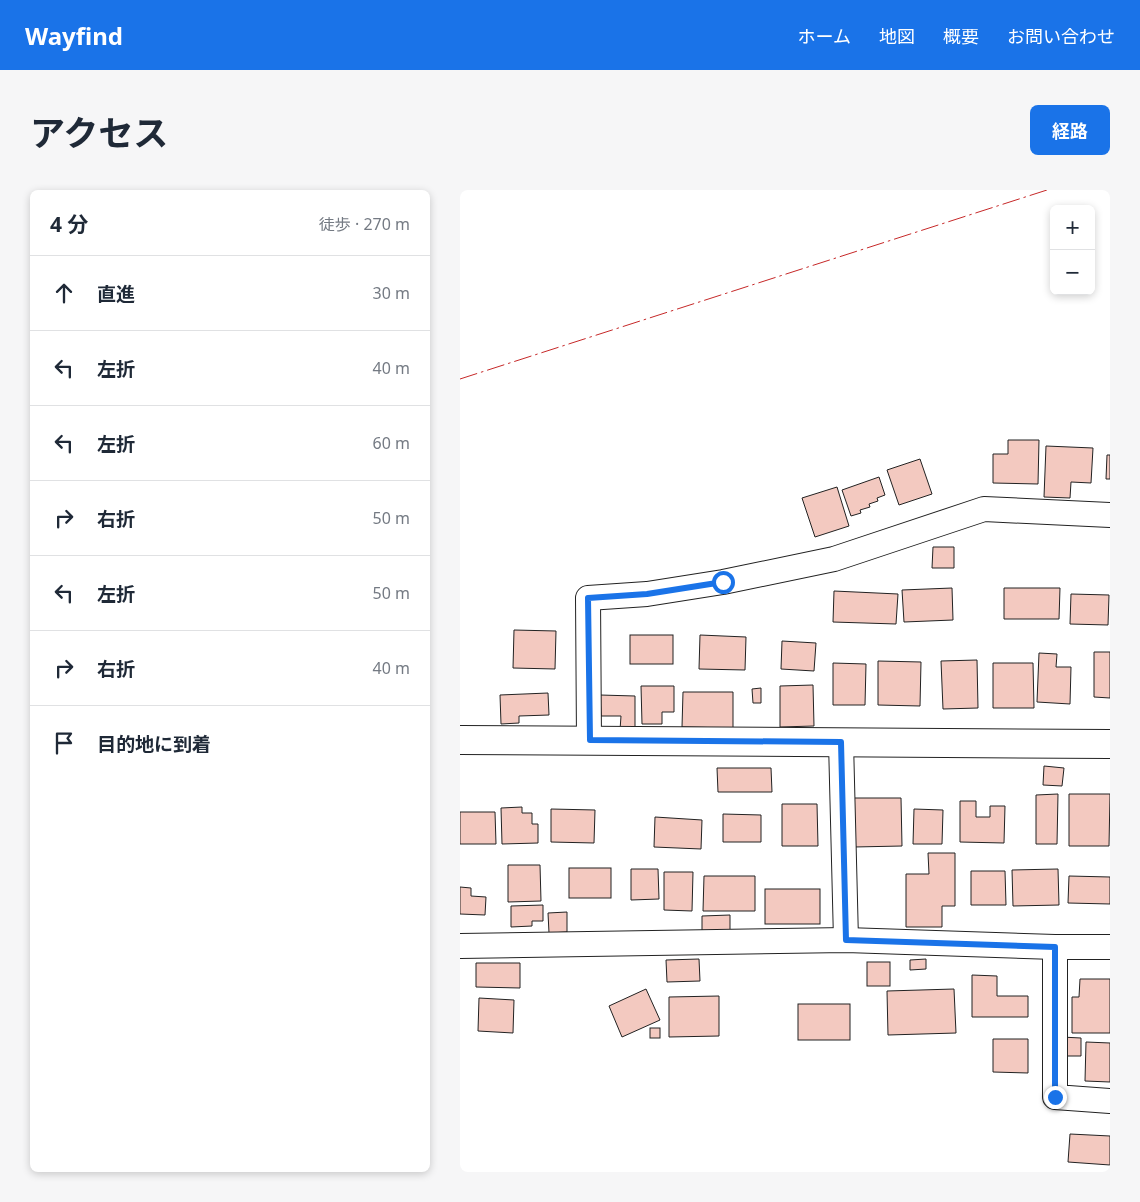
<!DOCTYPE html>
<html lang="ja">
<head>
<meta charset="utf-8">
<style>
  :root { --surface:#fff; --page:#f6f6f7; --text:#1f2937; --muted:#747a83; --line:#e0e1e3; --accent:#1a73e8 }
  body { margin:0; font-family:"Noto Sans","Noto Sans JP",sans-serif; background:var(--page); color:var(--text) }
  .controls { position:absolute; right:15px; top:15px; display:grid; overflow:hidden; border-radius:8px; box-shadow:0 2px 8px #0003 }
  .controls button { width:45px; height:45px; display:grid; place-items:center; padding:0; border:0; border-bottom:1px solid var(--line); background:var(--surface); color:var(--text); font:25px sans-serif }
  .stop { position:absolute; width:15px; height:15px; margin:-11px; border:4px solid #1a73e8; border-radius:50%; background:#fff }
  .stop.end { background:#1a73e8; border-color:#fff; box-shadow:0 1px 5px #0008 }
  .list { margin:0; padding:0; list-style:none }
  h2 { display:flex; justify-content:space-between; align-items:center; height:65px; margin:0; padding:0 20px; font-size:21px }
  h2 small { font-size:16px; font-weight:400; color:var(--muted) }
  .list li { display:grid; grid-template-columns:32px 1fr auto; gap:15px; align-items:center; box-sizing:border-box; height:75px; padding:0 20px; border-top:1px solid var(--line) }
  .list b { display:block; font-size:19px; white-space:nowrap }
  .list em { font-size:16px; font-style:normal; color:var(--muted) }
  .icon { flex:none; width:28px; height:28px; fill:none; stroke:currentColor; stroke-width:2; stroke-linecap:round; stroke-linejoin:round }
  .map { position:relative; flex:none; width:650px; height:982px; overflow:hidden; border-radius:8px }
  header { display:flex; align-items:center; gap:30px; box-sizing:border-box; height:70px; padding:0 25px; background:var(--accent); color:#fff }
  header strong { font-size:24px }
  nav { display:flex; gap:28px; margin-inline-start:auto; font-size:18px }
  .intro { display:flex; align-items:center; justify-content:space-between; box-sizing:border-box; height:120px; padding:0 30px }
  h1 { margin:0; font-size:35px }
  .button { padding:12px 22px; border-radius:8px; background:var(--accent); color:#fff; font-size:18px; font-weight:700 }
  main { display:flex; gap:30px; padding:0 30px }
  aside { flex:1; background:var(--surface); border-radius:8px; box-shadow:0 2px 8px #0003 }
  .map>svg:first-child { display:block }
  .building { fill:#f3c9c0; stroke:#222 }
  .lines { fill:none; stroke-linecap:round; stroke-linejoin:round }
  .street-casing { stroke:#222; stroke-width:26 }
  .secondary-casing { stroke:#222; stroke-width:30 }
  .street { stroke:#fff; stroke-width:24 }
  .secondary { stroke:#fff; stroke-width:28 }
  .power { stroke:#c62828; stroke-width:1; stroke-dasharray:18 4 2.5 4; stroke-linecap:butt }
  .route { stroke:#1a73e8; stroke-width:6 }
</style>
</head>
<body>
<header>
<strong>Wayfind</strong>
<nav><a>ホーム</a><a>地図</a><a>概要</a><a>お問い合わせ</a></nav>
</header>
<div class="intro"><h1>アクセス</h1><a class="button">経路</a></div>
<main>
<aside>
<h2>4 分<small>徒歩 · 270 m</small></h2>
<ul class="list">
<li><svg class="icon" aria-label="ahead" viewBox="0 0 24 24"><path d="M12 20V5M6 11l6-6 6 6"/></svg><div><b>直進</b></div><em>30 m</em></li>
<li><svg class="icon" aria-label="left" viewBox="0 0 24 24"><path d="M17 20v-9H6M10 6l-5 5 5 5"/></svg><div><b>左折</b></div><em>40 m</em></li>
<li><svg class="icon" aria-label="left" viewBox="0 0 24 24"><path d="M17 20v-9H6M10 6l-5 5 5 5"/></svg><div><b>左折</b></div><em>60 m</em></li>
<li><svg class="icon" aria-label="right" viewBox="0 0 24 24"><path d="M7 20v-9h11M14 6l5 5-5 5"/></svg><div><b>右折</b></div><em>50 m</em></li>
<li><svg class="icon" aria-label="left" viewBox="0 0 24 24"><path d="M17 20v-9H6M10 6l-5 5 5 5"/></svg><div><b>左折</b></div><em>50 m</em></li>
<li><svg class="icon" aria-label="right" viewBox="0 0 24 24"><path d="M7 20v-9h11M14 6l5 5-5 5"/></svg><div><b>右折</b></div><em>40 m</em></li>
<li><svg class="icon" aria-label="arrive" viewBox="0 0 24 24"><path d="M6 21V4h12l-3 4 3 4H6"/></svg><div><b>目的地に到着</b></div></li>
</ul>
</aside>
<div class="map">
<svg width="650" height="982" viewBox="0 0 650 982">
  <rect width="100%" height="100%" fill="#fff"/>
  <g class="building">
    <path d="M 548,250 L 579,250 L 578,294 L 533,293 L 533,264 L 548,264 Z"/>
    <path d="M 586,256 L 633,258 L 631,293 L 611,292 L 610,308 L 584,307 Z"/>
    <path d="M 647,265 L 650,265 L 650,289 L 646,289 Z"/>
    <path d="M 460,269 L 472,304 L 439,315 L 427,280 Z"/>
    <path d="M 419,287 L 425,305 L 417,308 L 418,311 L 409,314 L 410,317 L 400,320 L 401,323 L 391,326 L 382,300 Z"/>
    <path d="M 377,297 L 389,336 L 355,347 L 342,308 Z"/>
    <path d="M 473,357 L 494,357 L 494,378 L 472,378 Z"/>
    <path d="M 492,398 L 493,430 L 444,432 L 442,400 Z"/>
    <path d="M 544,398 L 600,398 L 599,429 L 544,429 Z"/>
    <path d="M 374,401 L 438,404 L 436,434 L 373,432 Z"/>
    <path d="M 611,404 L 649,405 L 648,435 L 610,434 Z"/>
    <path d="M 54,440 L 96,441 L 95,479 L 53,478 Z"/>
    <rect x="170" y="445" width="43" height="29"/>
    <path d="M 240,445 L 286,447 L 285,480 L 239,479 Z"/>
    <path d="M 322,451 L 356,453 L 354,481 L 321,479 Z"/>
    <path d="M 634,462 L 650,462 L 650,508 L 634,507 Z"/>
    <path d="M 579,463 L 597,464 L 596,477 L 611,477 L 610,514 L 577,512 Z"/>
    <path d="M 517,470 L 518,518 L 483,519 L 481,471 Z"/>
    <path d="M 418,471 L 461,472 L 460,516 L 418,515 Z"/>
    <path d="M 373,473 L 406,474 L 405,515 L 373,515 Z"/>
    <path d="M 533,473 L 573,473 L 574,518 L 533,518 Z"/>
    <path d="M 353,495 L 354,536 L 320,537 L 320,496 Z"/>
    <path d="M 181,496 L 214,496 L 214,522 L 202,522 L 202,534 L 182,534 Z"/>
    <path d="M 301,498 L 301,513 L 293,513 L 292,499 Z"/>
    <path d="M 223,502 L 273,502 L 273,538 L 222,537 Z"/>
    <path d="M 88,503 L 89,525 L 59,526 L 59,533 L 41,534 L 40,505 Z"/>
    <path d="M 140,505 L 175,506 L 175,540 L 160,540 L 161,526 L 141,526 Z"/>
    <path d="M 584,576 L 604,578 L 602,596 L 583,595 Z"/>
    <path d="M 257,578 L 311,578 L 312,602 L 258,602 Z"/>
    <path d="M 598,604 L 597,654 L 576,654 L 576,605 Z"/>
    <path d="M 609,604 L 650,604 L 649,656 L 609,656 Z"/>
    <path d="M 394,608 L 441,608 L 442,656 L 394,657 Z"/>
    <path d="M 500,611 L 516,611 L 516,627 L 530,627 L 530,616 L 545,616 L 544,653 L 500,652 Z"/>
    <path d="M 322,614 L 357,614 L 358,656 L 322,656 Z"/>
    <path d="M 62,617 L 62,623 L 72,623 L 72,634 L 78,634 L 78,653 L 42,654 L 41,618 Z"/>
    <path d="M 91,619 L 135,620 L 134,653 L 91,652 Z"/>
    <path d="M 454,619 L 483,620 L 482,654 L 453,654 Z"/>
    <path d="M 0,622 L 35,622 L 36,654 L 0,654 Z"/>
    <path d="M 263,624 L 301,625 L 301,652 L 263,652 Z"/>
    <path d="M 195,627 L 242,630 L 241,659 L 194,657 Z"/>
    <path d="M 468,663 L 495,663 L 495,716 L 482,716 L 482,737 L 446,737 L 446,684 L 469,684 Z"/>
    <path d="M 48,675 L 80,675 L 81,711 L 48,712 Z"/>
    <rect x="109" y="678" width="42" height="30"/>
    <path d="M 171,679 L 198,679 L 199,709 L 171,710 Z"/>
    <path d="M 598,679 L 599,715 L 553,716 L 552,680 Z"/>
    <path d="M 511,681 L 545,681 L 546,715 L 511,715 Z"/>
    <path d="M 204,682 L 233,682 L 232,721 L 204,720 Z"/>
    <path d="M 244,686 L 295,686 L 295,721 L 243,721 Z"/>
    <path d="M 609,686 L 650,687 L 650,714 L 608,713 Z"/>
    <path d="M 0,697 L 11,698 L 11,706 L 26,707 L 25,725 L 0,724 Z"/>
    <rect x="305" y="699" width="55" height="35"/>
    <path d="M 83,715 L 83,731 L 72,731 L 72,736 L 51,737 L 51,716 Z"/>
    <path d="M 107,722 L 107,742 L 89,743 L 88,723 Z"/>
    <path d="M 270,725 L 270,742 L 242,743 L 242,726 Z"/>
    <path d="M 239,769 L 240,791 L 207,792 L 206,770 Z"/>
    <path d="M 466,769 L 466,779 L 450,780 L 450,770 Z"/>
    <rect x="407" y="772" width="23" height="24"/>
    <path d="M 16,773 L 60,773 L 60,798 L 16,797 Z"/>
    <path d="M 512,785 L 537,786 L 537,806 L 568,806 L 568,827 L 512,827 Z"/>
    <path d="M 620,789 L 650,789 L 650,843 L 612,843 L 612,807 L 619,807 Z"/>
    <path d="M 186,799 L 200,830 L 162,847 L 149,816 Z"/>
    <path d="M 494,799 L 496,843 L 428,845 L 427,801 Z"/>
    <path d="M 259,806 L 259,846 L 209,847 L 209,807 Z"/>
    <path d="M 19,808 L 54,810 L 53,843 L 18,841 Z"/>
    <rect x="338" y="814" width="52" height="36"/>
    <rect x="190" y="838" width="10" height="10"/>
    <path d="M 601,847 L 621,848 L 621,866 L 601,866 Z"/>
    <path d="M 533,849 L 568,849 L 568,883 L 533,882 Z"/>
    <path d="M 626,852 L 650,853 L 650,892 L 625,891 Z"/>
    <path d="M 610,944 L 650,946 L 650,975 L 608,972 Z"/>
  </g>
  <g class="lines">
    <defs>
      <g id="street">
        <path d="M 129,550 L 128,408 L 187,404 L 263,392 L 374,369 L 524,319 L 650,325"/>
        <path d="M 381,552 L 386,750"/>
        <path d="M 0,756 L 386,750 L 595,757 L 650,757"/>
        <path d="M 595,757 L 595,907 L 650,911"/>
      </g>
      <path id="secondary" d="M 0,550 L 650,554"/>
    </defs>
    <use href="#street" class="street-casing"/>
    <use href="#secondary" class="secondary-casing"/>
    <use href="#street" class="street"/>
    <use href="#secondary" class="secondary"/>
    <path class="power" d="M 0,189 L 587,0"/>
  </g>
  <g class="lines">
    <path class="route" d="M 263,392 L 187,404 L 128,408 L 130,550 L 381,552 L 386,750 L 595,757 L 595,907"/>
  </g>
</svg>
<div class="controls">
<button>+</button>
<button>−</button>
</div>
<div class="stop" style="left:263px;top:392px"></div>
<div class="stop end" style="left:595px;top:907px"></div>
</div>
</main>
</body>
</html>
